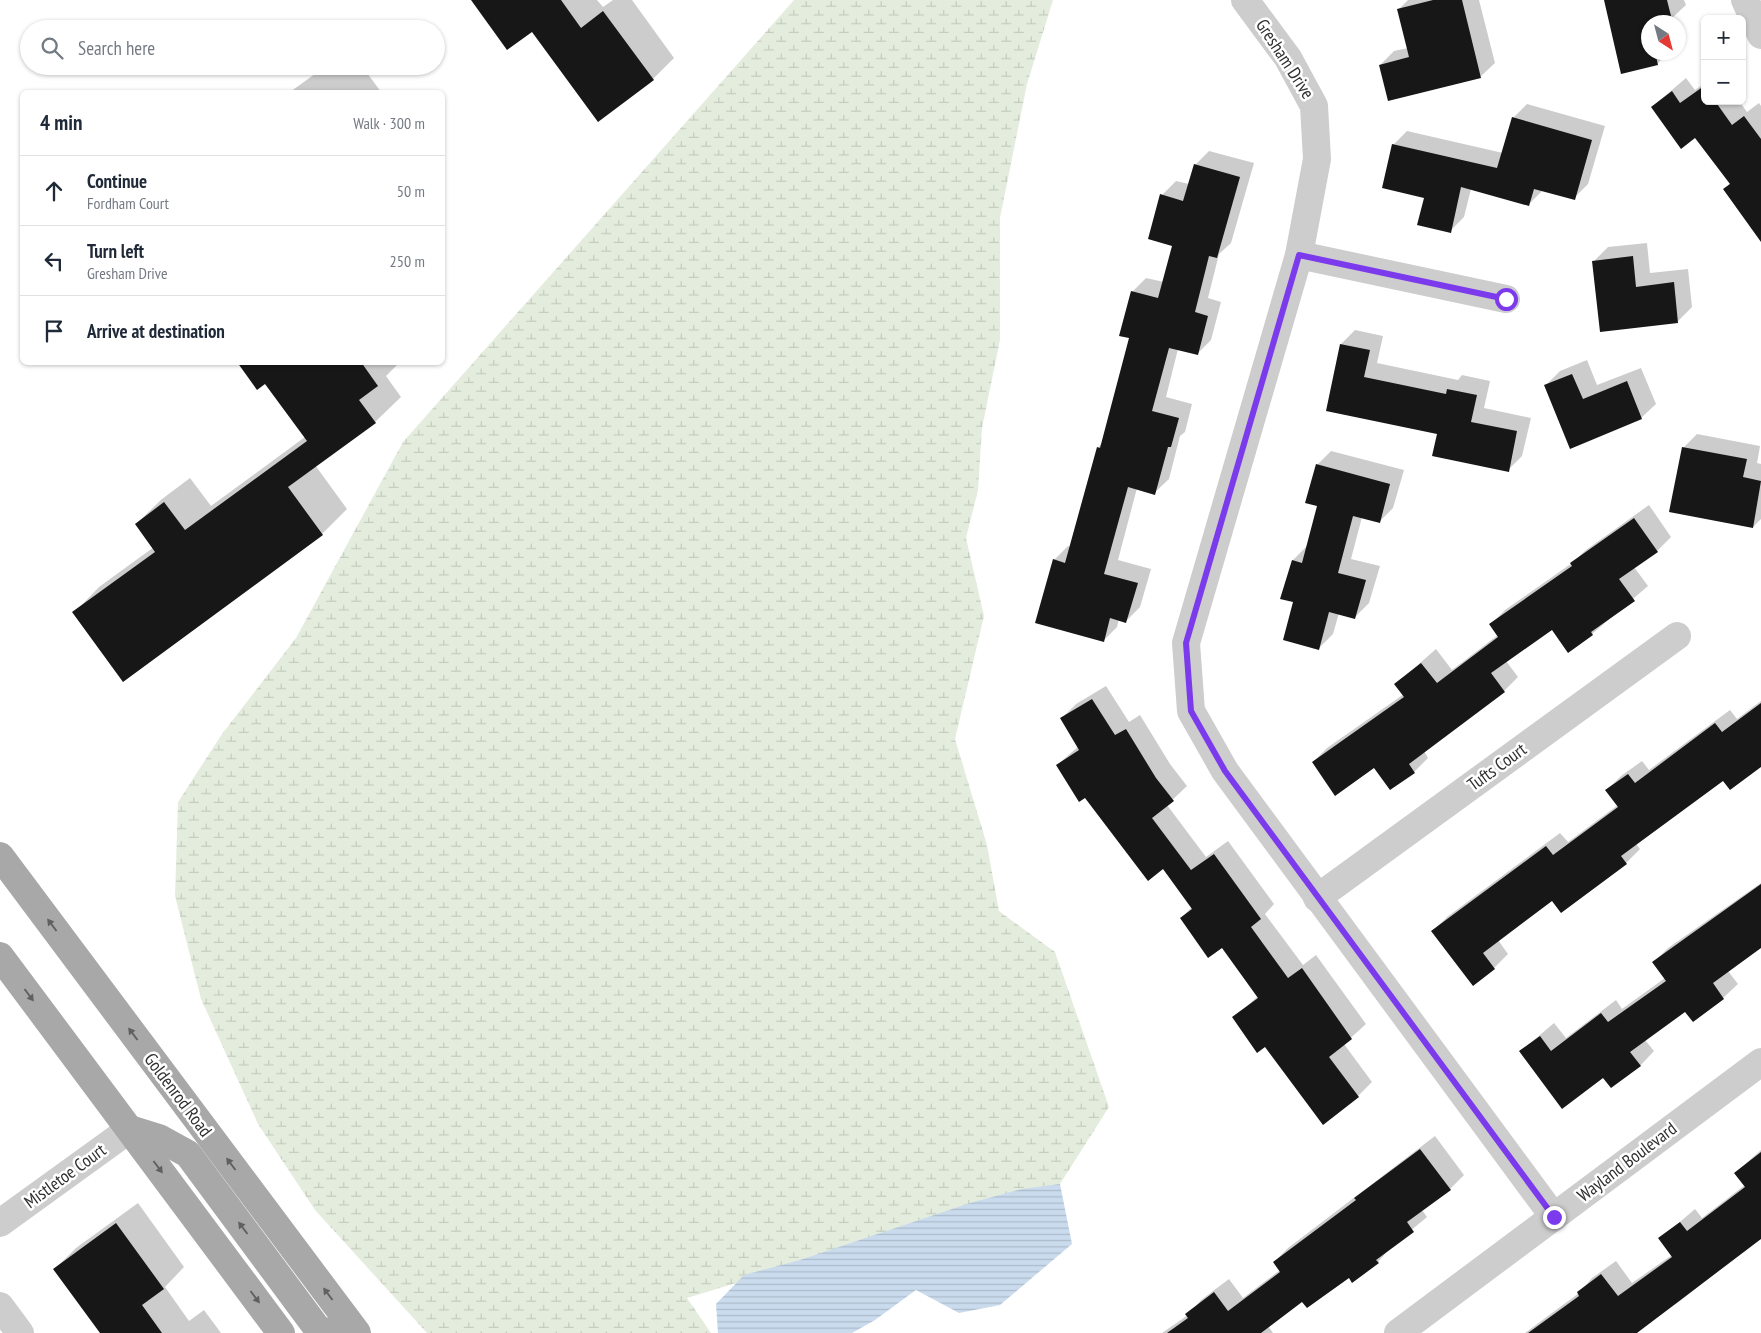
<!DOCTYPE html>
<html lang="en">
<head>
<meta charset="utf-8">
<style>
  :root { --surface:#fff; --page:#f2f2f3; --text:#1f2937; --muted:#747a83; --line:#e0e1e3 }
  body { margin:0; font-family:"PT Sans Narrow",sans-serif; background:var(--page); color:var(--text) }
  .controls { position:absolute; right:15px; top:15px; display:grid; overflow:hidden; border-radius:8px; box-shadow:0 1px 4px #0004 }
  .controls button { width:45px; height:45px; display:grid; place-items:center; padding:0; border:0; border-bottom:1px solid var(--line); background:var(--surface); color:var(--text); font:25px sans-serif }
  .compass { position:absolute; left:1641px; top:15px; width:45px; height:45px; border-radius:50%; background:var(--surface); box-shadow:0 1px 4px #0004; rotate:144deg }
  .stop { position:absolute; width:15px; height:15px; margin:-11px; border:4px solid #7c3aed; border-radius:50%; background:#fff }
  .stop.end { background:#7c3aed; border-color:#fff; box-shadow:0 1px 5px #0008 }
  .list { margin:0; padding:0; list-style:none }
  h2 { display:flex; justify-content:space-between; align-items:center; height:65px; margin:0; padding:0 20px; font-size:21px }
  h2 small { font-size:16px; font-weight:400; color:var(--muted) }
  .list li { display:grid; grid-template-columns:32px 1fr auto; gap:15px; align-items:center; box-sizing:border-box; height:70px; padding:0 20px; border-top:1px solid var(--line) }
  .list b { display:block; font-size:19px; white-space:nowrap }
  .list p { margin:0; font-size:16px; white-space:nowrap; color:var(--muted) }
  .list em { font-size:16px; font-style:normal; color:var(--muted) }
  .icon { flex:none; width:28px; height:28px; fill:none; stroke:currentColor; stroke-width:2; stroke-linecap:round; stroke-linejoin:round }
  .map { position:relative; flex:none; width:1761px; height:1333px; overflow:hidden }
  .search { position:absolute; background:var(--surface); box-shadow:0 1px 4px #0004; left:20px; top:20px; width:425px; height:55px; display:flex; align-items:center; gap:12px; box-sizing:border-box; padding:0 18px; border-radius:28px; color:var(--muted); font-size:19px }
  .panel { position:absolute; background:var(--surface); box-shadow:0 1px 4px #0004; left:20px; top:90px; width:425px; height:275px; border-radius:8px }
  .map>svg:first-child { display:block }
  .wetland { fill:url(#wetland-marsh) }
  .water { fill:url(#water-rules) }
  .shadow { fill:#0003 }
  .building { fill:#171717 }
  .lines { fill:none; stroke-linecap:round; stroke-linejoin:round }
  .minor { stroke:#cdcdcd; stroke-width:28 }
  .major { stroke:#a8a8a8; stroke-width:28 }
  .oneway { fill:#606060 }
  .route { stroke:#7c3aed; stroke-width:6 }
  .labels { text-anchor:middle; stroke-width:5; stroke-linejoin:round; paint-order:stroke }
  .street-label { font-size:18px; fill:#303030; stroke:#fff }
</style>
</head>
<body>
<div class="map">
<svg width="1761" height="1333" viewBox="0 0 1761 1333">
  <defs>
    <pattern id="wetland-marsh" width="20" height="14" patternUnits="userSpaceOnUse" patternTransform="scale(1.25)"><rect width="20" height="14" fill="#e4eddd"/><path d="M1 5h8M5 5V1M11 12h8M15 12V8" fill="none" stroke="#c4ccbe"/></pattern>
    <pattern id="water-rules" width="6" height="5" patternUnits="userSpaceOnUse" patternTransform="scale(1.25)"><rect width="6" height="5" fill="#c9dbed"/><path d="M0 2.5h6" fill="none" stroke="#adbccc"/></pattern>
  </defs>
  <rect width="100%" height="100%" fill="#fff"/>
  <path class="wetland" d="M 794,0 L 1053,0 L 1027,84 L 1000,218 L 1000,340 L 982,428 L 978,490 L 966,538 L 984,616 L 955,739 L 987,845 L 999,911 L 1055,952 L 1109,1107 L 1060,1184 L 687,1298 L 711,1333 L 427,1333 L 315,1210 L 258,1124 L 201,999 L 175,896 L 178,802 L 222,734 L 296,638 L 403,442 Z"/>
  <path class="water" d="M 1060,1184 L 1072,1244 L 1000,1305 L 959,1313 L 916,1290 L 875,1320 L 852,1333 L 718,1333 L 716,1304 L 744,1275 L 800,1260 L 970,1203 L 1022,1189 Z"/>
  <g class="shadow">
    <path d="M 473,0 L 597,0 L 603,7 L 613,0 L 632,0 L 674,58 L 653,79 L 532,30 Z"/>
    <path d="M 1408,0 L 1479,0 L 1495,63 L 1480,77 L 1380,65 L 1394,51 L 1408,48 L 1399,9 Z"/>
    <path d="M 1605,0 L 1684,0 L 1686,5 L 1671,19 L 1665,21 L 1665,22 L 1648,22 L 1648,52 L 1669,52 L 1657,64 Z"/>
    <path d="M 326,66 L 362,66 L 381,92 L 290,92 Z"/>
    <path d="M 1686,78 L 1695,90 L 1705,83 L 1705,101 L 1739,101 L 1747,112 L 1759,103 L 1761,106 L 1761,240 L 1725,189 L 1730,183 L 1696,136 L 1652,107 Z"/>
    <path d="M 1527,104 L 1605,126 L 1588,184 L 1574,198 L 1543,190 L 1528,205 L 1471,189 L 1464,217 L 1450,231 L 1425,197 L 1393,145 L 1407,131 L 1503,153 L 1513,118 Z"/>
    <path d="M 1209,151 L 1254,163 L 1231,243 L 1219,254 L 1208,298 L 1221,302 L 1211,340 L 1197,354 L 1178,349 L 1166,397 L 1192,404 L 1185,432 L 1180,436 L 1169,479 L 1154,493 L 1137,488 L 1118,560 L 1151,569 L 1140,607 L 1126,621 L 1119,619 L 1117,627 L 1103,641 L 1054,560 L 1068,546 L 1071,547 L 1098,448 L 1102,443 L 1131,337 L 1132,292 L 1146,278 L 1164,282 L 1173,245 L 1162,195 L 1176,181 L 1189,184 L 1195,165 Z"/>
    <path d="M 1647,243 L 1650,273 L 1688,269 L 1692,307 L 1678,321 L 1602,330 L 1594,261 L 1608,247 Z"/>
    <path d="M 1355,330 L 1383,336 L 1377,363 L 1458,380 L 1462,375 L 1490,381 L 1484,408 L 1531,418 L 1522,456 L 1508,470 L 1439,433 L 1327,410 L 1341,344 Z"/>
    <path d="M 1587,360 L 1597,385 L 1641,368 L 1656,404 L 1641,418 L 1570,447 L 1546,385 L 1560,371 Z"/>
    <path d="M 239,362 L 400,362 L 386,376 L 401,397 L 375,422 L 315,465 L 347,509 L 322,534 L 74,613 L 99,587 L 154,547 L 136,524 L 162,499 L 190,478 L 211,506 L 305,437 L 265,382 Z"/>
    <path d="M 1697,434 L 1760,446 L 1757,463 L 1761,464 L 1761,519 L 1753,527 L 1683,448 Z"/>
    <path d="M 1331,451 L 1404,470 L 1393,508 L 1379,522 L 1362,517 L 1351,559 L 1380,566 L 1369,603 L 1355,617 L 1339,613 L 1333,634 L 1319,648 L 1294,601 L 1293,560 L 1307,546 L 1319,506 L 1317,465 Z"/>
    <path d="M 1649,505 L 1671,537 L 1657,551 L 1634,567 L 1648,586 L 1592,634 L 1552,628 L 1506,661 L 1518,677 L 1504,691 L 1424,751 L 1428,758 L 1414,772 L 1374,766 L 1313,762 L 1327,748 L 1404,694 L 1396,684 L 1436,649 L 1452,670 L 1498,635 L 1491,624 L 1505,610 L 1572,563 L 1586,550 Z"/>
    <path d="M 1106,686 L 1129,722 L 1140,715 L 1170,764 L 1187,786 L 1167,805 L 1206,857 L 1228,841 L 1274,904 L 1265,914 L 1303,965 L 1316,955 L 1366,1024 L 1344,1044 L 1372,1082 L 1358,1096 L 1265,1046 L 1234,1018 L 1258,996 L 1222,946 L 1181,918 L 1192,907 L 1163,867 L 1085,797 L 1057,765 L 1079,746 L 1062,718 L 1076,704 Z"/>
    <path d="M 1761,701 L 1761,766 L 1724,779 L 1636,844 L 1640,849 L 1626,863 L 1552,899 L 1498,940 L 1508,954 L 1494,968 L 1433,931 L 1447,917 L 1560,833 L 1568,842 L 1618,805 L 1607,790 L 1621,776 L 1642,761 L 1649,770 L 1730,710 L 1737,719 Z"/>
    <path d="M 1761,883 L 1761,946 L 1728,971 L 1738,984 L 1723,998 L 1686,1010 L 1645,1040 L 1654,1051 L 1640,1066 L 1604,1076 L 1520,1052 L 1554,1023 L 1566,1038 L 1616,1000 L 1622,1009 L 1665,978 L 1654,962 L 1668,948 Z"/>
    <path d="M 1435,1136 L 1464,1175 L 1450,1189 L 1422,1210 L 1427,1217 L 1391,1247 L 1378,1262 L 1303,1300 L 1268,1326 L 1273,1333 L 1162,1333 L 1188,1315 L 1201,1300 L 1229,1279 L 1243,1298 L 1280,1270 L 1274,1262 L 1288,1248 Z"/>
    <path d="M 1761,1150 L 1761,1237 L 1680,1301 L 1635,1333 L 1525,1333 L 1579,1293 L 1592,1278 L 1616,1261 L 1632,1283 L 1672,1255 L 1660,1239 L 1695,1209 L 1702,1218 L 1745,1185 L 1735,1173 Z"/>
    <path d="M 138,1203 L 184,1267 L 165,1287 L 189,1321 L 204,1310 L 221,1333 L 132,1333 L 55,1269 L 76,1248 Z"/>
  </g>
  <g class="building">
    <path d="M 471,0 L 561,0 L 581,28 L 603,11 L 654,80 L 598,122 L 532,32 L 507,50 Z"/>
    <path d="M 1433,0 L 1462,0 L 1481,78 L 1388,101 L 1379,65 L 1409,57 L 1397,9 Z"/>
    <path d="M 1604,0 L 1667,0 L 1672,20 L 1648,22 L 1648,52 L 1655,52 L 1658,65 L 1621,74 Z"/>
    <path d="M 1704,86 L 1705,101 L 1715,101 L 1732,125 L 1744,116 L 1761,139 L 1761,242 L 1723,189 L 1730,184 L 1695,138 L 1681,149 L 1651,107 L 1672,91 L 1680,103 Z"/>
    <path d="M 1512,117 L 1592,140 L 1575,200 L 1534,189 L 1529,206 L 1461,187 L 1451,233 L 1417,225 L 1424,198 L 1382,188 L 1392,144 L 1497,168 Z"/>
    <path d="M 1194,164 L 1240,177 L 1217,258 L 1209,256 L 1195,312 L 1208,316 L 1198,355 L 1169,348 L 1152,411 L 1179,418 L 1171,447 L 1168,447 L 1155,495 L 1128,487 L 1104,574 L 1138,583 L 1126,623 L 1110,618 L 1104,642 L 1035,623 L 1053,559 L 1065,563 L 1097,447 L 1100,448 L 1129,338 L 1119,336 L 1131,291 L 1158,298 L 1172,246 L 1148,239 L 1160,194 L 1183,201 Z"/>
    <path d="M 1633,256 L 1636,287 L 1674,282 L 1678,323 L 1600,332 L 1592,261 Z"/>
    <path d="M 1340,344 L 1370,350 L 1364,377 L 1446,394 L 1447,389 L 1477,395 L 1471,422 L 1517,431 L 1509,472 L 1432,456 L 1437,434 L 1326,411 Z"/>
    <path d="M 237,362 L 361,362 L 378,386 L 359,400 L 376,423 L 288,487 L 323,535 L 123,682 L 72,612 L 155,552 L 135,524 L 164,502 L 185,530 L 307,441 L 265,384 L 257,390 Z"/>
    <path d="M 1572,374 L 1583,399 L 1627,381 L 1642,419 L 1570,449 L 1544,385 Z"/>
    <path d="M 1682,447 L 1747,459 L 1743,477 L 1761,481 L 1753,528 L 1669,512 Z"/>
    <path d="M 1316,464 L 1390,484 L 1380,523 L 1353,516 L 1338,573 L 1366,580 L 1355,619 L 1329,612 L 1319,650 L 1283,640 L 1293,602 L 1280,599 L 1292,560 L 1302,563 L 1317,506 L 1305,503 Z"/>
    <path d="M 1634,518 L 1658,552 L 1619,579 L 1635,601 L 1591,632 L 1593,635 L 1568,653 L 1552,630 L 1491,673 L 1505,692 L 1409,764 L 1415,773 L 1390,790 L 1374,768 L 1335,796 L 1312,762 L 1404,697 L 1394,684 L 1421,663 L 1437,683 L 1498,637 L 1489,624 L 1572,566 L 1570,563 Z"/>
    <path d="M 1092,699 L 1115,735 L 1126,729 L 1156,778 L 1174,801 L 1152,818 L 1191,870 L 1214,854 L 1261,919 L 1251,927 L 1288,978 L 1302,968 L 1352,1039 L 1329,1057 L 1359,1097 L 1323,1125 L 1265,1047 L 1257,1053 L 1232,1017 L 1258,998 L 1222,948 L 1208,958 L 1180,918 L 1192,909 L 1163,869 L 1148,881 L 1085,798 L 1079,802 L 1056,765 L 1079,750 L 1060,718 Z"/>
    <path d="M 1761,703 L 1761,767 L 1730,790 L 1723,781 L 1621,856 L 1627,864 L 1561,913 L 1552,901 L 1483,953 L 1495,969 L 1473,986 L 1431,931 L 1546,846 L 1553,855 L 1618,807 L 1605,790 L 1628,774 L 1635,783 L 1715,723 L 1722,732 Z"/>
    <path d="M 1761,884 L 1761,948 L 1713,983 L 1724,999 L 1693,1022 L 1685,1012 L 1630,1052 L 1641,1066 L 1611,1088 L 1603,1078 L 1562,1109 L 1519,1051 L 1540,1036 L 1551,1051 L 1601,1013 L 1608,1022 L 1666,981 L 1652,962 Z"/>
    <path d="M 1420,1149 L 1451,1190 L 1407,1222 L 1414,1232 L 1376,1260 L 1379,1263 L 1352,1283 L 1349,1278 L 1307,1308 L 1302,1302 L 1261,1333 L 1167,1333 L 1188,1318 L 1185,1314 L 1214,1292 L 1228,1311 L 1280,1272 L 1273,1262 L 1356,1200 L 1354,1198 Z"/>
    <path d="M 1761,1152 L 1761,1239 L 1637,1333 L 1528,1333 L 1579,1296 L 1577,1292 L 1601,1274 L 1618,1296 L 1672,1257 L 1658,1238 L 1680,1222 L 1687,1231 L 1745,1187 L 1734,1173 Z"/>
    <path d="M 116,1223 L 164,1289 L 142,1305 L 162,1333 L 100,1333 L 53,1269 Z"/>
  </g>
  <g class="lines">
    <g class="minor">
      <path d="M 1245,0 L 1288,58 L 1314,106 L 1317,159 L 1299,255 L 1186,643 L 1191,711 L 1225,771 L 1554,1217"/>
      <path d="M 1745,0 L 1761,35"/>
      <path d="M 1299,255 L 1506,299"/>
      <path d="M 1317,898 L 1677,636"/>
      <path d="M 0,1223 L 130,1129"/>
      <path d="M 0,1306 L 20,1333"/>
      <path d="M 1398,1333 L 1761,1062"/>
    </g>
    <g class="major">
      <path d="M 0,856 L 357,1333"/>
      <path d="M 0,956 L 281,1333"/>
      <path d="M 130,1129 L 159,1138 L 188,1154 L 317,1328 L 327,1333"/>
    </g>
  </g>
  <defs><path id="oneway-solid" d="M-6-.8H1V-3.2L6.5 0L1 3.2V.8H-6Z" transform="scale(1.25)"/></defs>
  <g class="oneway">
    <use href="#oneway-solid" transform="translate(52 925) rotate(-127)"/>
    <use href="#oneway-solid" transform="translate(29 995) rotate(53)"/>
    <use href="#oneway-solid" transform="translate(133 1034) rotate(-127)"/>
    <use href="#oneway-solid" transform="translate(231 1164) rotate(-127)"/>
    <use href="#oneway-solid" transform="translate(158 1167) rotate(53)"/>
    <use href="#oneway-solid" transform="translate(243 1228) rotate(-127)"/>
    <use href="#oneway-solid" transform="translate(328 1294) rotate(-127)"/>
    <use href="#oneway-solid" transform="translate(255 1297) rotate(53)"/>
  </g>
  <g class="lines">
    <path class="route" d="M 1506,299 L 1299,255 L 1186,643 L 1191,711 L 1225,771 L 1554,1217"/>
  </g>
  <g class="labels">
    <g class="street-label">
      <text transform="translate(1285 59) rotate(57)" y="6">Gresham Drive</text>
      <text transform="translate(1497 767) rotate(-36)" y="6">Tufts Court</text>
      <text transform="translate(178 1095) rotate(53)" y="6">Goldenrod Road</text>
      <text transform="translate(1627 1162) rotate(-37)" y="6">Wayland Boulevard</text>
      <text transform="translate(65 1176) rotate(-36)" y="6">Mistletoe Court</text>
    </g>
  </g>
</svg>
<div class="controls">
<button>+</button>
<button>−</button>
</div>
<svg class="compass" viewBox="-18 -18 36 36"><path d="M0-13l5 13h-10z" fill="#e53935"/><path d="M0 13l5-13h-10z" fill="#747a83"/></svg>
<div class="stop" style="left:1506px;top:299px"></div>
<div class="stop end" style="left:1554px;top:1217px"></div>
<div class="search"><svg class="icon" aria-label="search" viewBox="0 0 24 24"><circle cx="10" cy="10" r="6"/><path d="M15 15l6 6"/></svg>Search here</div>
<section class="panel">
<h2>4 min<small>Walk · 300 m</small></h2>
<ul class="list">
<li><svg class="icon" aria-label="ahead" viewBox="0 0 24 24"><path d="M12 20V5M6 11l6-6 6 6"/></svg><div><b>Continue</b><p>Fordham Court</p></div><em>50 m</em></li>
<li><svg class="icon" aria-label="left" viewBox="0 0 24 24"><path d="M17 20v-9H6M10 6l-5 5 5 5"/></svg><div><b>Turn left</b><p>Gresham Drive</p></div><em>250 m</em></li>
<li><svg class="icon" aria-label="arrive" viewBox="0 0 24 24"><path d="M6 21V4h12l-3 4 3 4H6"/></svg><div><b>Arrive at destination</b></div></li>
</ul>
</section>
</div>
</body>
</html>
